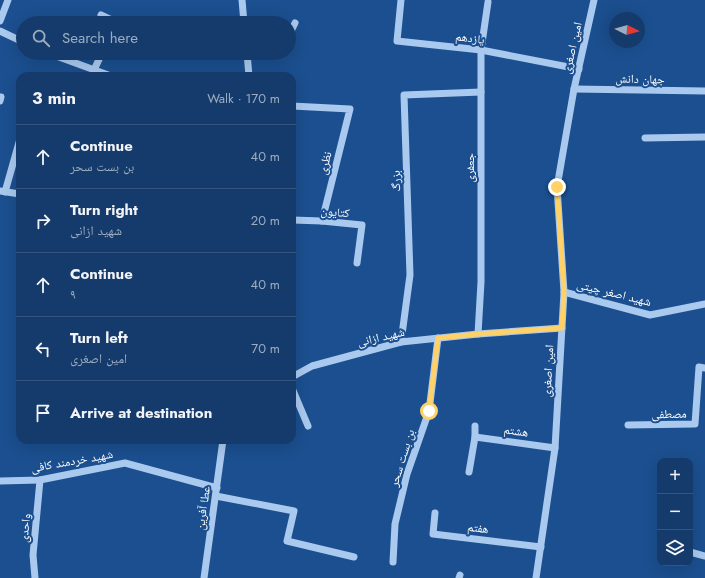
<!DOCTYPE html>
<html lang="en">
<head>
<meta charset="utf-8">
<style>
  :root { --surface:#143b6b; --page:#214673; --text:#f1f3f6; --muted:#9dadc1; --line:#33557e }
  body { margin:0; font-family:Jost,"Noto Naskh Arabic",sans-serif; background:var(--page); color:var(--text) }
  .controls { position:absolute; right:12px; bottom:12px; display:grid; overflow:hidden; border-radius:8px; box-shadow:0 4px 16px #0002 }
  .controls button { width:36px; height:36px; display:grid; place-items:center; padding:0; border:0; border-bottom:1px solid var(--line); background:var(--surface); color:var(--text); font:20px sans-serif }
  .compass { position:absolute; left:609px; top:12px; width:36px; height:36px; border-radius:50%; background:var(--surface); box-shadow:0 4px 16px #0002; rotate:96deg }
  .stop { position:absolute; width:12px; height:12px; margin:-9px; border:3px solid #ffd166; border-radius:50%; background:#fff }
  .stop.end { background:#ffd166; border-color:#fff; box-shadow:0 1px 4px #0008 }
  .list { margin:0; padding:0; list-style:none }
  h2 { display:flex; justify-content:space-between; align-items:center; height:52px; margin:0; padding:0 16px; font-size:17px }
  h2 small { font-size:13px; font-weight:400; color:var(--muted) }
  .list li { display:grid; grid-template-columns:26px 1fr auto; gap:12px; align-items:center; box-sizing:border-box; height:64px; padding:0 16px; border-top:1px solid var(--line) }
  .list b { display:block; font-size:15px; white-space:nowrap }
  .list p { margin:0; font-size:13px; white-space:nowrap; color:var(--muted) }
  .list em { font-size:13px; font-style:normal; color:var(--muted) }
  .icon { flex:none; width:22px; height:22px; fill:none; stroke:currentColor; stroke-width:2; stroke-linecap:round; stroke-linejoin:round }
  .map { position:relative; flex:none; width:705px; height:578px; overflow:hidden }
  .search { position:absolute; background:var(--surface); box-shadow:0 4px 16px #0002; left:16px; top:16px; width:280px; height:44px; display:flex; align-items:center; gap:10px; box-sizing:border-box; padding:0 14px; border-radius:22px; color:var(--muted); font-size:15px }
  .panel { position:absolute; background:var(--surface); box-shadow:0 4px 16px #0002; left:16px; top:72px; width:280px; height:372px; border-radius:12px }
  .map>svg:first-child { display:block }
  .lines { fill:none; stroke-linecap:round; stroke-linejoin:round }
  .minor { stroke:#a9c9ee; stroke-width:7 }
  .route { stroke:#ffd166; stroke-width:5 }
  .labels { text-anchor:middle; stroke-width:4; stroke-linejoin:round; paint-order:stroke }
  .street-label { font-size:12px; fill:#fff; stroke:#1b4f8f }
</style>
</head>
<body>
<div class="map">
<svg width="705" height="578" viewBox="0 0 705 578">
  <rect width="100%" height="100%" fill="#1b4f8f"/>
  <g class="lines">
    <g class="minor">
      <path d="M 242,0 L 244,23"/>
      <path d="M 401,0 L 397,41 L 481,50 L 579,69"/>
      <path d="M 101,15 L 118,23"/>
      <path d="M 0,21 L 8,0"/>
      <path d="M 0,31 L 23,42"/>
      <path d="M 289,31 L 291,31 L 295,23"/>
      <path d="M 48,53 L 111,76"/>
      <path d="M 247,53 L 249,76"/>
      <path d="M 94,70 L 102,53"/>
      <path d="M 574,89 L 705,91"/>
      <path d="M 0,101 L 1,97"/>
      <path d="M 292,106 L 350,109 L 322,221"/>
      <path d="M 645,138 L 705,137"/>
      <path d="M 0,191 L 20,194"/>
      <path d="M 5,192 L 20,139"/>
      <path d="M 292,220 L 322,221 L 362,225 L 357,263"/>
      <path d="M 564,292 L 650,315 L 705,304"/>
      <path d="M 478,334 L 481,282 L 481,50 L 488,2"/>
      <path d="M 401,342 L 410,275 L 404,95 L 481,92"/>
      <path d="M 292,377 L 312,366 L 401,342 L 478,334 L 562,328"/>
      <path d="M 292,388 L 308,426"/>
      <path d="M 628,425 L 695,424 L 699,367 L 705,368"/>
      <path d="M 475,437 L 555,448"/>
      <path d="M 469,472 L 475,437 L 475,426"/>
      <path d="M 0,481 L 40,480 L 125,463 L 217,488"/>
      <path d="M 216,496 L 294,511 L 287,541 L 354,557"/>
      <path d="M 435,513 L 433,534 L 541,547"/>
      <path d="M 690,552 L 705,556"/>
      <path d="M 393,562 L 395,524 L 407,474 L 429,411 L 438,338"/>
      <path d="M 35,578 L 33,555 L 40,480"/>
      <path d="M 204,578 L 223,440"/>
      <path d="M 459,578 L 460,575"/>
      <path d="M 536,578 L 555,448 L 564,292 L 557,187 L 574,89 L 594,0"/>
    </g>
  </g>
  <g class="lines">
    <path class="route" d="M 429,411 L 438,338 L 478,334 L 562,328 L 564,292 L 557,187"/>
  </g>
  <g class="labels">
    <g class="street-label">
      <text transform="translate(470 38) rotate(7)" y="4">یازدهم</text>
      <text transform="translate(572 48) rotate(-77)" y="4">امین اصغری</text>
      <text transform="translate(640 79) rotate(1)" y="4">جهان دانش</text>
      <text transform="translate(325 163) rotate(-76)" y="4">نظری</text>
      <text transform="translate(470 168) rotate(-90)" y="4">جعفری</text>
      <text transform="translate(396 181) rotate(-92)" y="4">بزرگ</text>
      <text transform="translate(335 212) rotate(5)" y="4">کتایون</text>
      <text transform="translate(614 293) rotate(14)" y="4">شهید اصغر چیتی</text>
      <text transform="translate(381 337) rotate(-13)" y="4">شهید ازانی</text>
      <text transform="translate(548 371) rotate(-87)" y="4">امین اصغری</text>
      <text transform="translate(669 414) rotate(-1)" y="4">مصطفی</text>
      <text transform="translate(516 431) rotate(8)" y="4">هشتم</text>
      <text transform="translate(402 458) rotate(-73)" y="4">بن بست سحر</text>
      <text transform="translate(72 461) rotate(-10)" y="4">شهید خردمند کافی</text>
      <text transform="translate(203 508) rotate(-82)" y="4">عطا آفرین</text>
      <text transform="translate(25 528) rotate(-85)" y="4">واحدی</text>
      <text transform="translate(478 528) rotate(7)" y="4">هفتم</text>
    </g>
  </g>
</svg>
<div class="controls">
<button>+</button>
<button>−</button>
<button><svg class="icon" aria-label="layers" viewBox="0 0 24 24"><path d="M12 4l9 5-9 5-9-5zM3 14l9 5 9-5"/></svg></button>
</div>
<svg class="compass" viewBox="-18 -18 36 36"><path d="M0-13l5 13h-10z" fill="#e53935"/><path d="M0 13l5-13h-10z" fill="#9dadc1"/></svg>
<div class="stop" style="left:429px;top:411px"></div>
<div class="stop end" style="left:557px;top:187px"></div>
<div class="search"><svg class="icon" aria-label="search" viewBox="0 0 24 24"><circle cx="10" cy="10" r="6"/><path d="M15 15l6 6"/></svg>Search here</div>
<section class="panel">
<h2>3 min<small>Walk · 170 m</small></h2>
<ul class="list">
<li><svg class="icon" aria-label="ahead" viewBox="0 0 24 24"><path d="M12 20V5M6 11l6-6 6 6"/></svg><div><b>Continue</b><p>بن بست سحر</p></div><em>40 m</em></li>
<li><svg class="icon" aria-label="right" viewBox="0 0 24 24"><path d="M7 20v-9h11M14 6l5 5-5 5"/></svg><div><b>Turn right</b><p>شهید ازانی</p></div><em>20 m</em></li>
<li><svg class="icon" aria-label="ahead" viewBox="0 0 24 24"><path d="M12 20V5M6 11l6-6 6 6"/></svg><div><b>Continue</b><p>۹</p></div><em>40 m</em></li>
<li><svg class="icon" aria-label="left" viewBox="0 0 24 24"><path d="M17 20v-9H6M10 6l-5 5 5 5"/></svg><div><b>Turn left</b><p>امین اصغری</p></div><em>70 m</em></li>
<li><svg class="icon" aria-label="arrive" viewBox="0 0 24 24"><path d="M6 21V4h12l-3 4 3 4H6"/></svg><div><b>Arrive at destination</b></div></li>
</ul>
</section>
</div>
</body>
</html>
